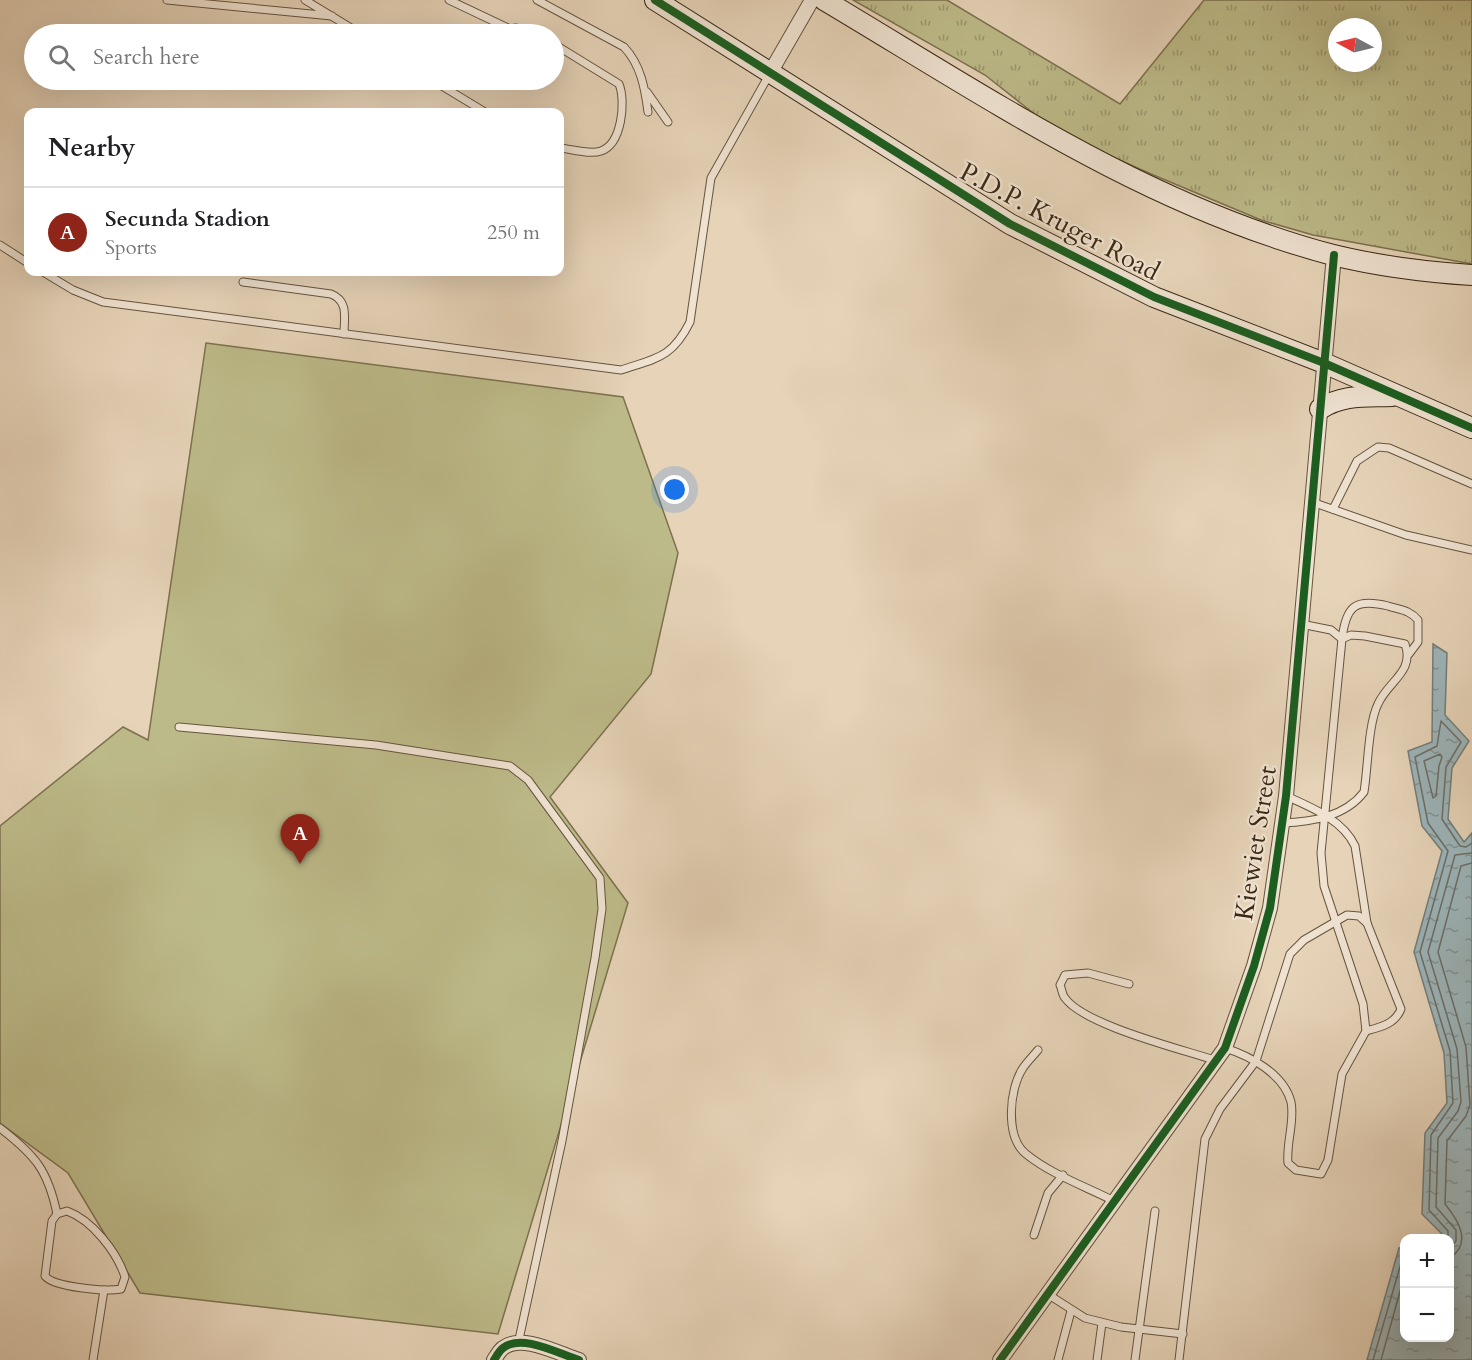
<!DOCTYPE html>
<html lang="en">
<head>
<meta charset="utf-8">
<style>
  :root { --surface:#fff; --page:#f6f6f6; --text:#202124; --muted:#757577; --line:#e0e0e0; --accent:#8f2418 }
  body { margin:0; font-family:Cardo,serif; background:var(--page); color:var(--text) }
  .controls { position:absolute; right:18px; bottom:18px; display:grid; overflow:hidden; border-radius:12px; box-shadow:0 6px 24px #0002 }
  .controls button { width:54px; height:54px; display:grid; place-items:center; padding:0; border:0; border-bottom:2px solid var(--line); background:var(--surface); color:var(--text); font:30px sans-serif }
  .compass { position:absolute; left:1328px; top:18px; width:54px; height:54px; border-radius:50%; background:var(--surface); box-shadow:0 6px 24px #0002; rotate:277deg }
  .you { position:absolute; left:675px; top:490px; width:21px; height:21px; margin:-15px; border:4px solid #fff; border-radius:50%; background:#1a73e8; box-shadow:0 0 0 9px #1a73e833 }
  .badge { display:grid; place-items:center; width:39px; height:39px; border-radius:50%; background:var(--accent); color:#fff; font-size:20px; font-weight:700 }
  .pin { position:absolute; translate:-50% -50px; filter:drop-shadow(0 2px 3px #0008) }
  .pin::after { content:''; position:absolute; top:32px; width:21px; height:18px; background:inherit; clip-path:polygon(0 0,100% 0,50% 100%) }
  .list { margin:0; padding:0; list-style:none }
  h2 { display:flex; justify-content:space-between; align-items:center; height:78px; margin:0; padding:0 24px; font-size:26px }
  h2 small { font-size:20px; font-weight:400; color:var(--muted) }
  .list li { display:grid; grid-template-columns:39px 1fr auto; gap:18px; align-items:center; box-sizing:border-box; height:90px; padding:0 24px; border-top:2px solid var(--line) }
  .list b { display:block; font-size:22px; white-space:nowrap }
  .list p { margin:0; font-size:20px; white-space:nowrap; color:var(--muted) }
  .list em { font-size:20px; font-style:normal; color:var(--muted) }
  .icon { flex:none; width:33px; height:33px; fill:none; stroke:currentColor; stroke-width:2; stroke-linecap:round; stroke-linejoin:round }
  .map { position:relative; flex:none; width:1472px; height:1360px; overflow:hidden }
  .search { position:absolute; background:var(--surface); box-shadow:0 6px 24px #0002; left:24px; top:24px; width:540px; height:66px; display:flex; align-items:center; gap:15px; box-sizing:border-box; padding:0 21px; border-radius:33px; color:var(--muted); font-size:22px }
  .panel { position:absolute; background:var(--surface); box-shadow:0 6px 24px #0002; left:24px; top:108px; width:540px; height:168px; border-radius:12px }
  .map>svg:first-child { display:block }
  .park { fill:url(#park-tufts); stroke:#7c724e; stroke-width:1.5; fill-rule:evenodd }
  .pitch { fill:#bdba89; stroke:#7c724e; stroke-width:1.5 }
  .water { fill:url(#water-ripples); stroke:#757d78; stroke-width:1.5 }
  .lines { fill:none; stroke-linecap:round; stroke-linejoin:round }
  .shore { stroke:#6c6f67; stroke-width:1.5 }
  .lane-casing { stroke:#66543d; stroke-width:9 }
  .street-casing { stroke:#66543d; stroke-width:16 }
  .secondary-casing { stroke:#3b2914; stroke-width:22 }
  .lane { stroke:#efe2d1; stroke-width:7 }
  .street { stroke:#efe2d1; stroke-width:14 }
  .secondary { stroke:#efe2d1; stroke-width:20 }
  .cycleway-casing { stroke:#efe2d1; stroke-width:11 }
  .cycleway { stroke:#1b5e20; stroke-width:8 }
  .labels { text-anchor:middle; stroke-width:4.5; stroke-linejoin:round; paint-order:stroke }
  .street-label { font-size:26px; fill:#3b2914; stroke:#efe2d1 }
</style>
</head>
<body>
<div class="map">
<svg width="1472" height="1360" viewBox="0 0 1472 1360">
  <defs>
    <pattern id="park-tufts" width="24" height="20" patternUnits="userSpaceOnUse" patternTransform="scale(1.5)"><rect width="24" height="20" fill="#bdba89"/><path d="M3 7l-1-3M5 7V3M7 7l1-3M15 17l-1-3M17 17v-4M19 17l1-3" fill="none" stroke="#9b976f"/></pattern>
    <pattern id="water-ripples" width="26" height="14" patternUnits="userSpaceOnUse" patternTransform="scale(1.5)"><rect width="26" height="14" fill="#9cb5ba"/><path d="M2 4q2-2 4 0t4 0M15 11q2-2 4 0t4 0" fill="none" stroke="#809396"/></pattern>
  </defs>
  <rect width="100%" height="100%" fill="#e6d3b8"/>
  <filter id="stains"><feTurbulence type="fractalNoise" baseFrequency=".00333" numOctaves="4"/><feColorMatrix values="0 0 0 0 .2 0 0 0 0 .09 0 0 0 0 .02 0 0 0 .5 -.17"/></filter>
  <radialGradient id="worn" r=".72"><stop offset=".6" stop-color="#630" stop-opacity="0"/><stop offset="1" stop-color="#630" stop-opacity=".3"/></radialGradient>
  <path class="park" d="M 853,0 L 947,0 L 1120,104 L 1204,0 L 1472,0 L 1472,264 L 1313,235 L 1261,220 L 1151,174 L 1097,150 L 1037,116 L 985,75 ZM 1337,27 L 1373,27 L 1373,63 L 1337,63 Z"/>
  <path class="pitch" d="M 206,343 L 623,397 L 678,553 L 651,674 L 550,797 L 628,903 L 498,1334 L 140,1293 L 68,1173 L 0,1123 L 0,826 L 123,727 L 148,740 Z"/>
  <path class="water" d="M 1433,644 L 1447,653 L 1445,715 L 1469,741 L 1452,768 L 1448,819 L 1464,842 L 1472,833 L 1472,1360 L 1367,1360 L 1399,1248 L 1404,1246 L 1404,1338 L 1450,1338 L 1450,1238 L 1435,1238 L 1444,1236 L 1422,1214 L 1425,1133 L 1447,1103 L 1444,1053 L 1414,952 L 1442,851 L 1422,826 L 1408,751 L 1432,742 Z"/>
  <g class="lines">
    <g class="shore">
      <path d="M 1440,754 L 1442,757 L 1439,766 L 1436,796 L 1433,798 L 1424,761 Z"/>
      <path d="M 1448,1238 L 1448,1231 L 1429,1210 L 1431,1135 L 1453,1103 L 1450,1051 L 1420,952 L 1448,851 L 1428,823 L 1415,757 L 1437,746 L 1441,721 L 1461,742 L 1446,767 L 1442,819 L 1460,846 L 1466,847 L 1472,843"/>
      <path d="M 1450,1248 L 1456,1241 L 1456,1230 L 1436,1207 L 1438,1138 L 1458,1111 L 1461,1102 L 1457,1049 L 1428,952 L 1455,855 L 1472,853"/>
      <path d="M 1450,1258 C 1472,1243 1459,1221 1445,1204 L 1447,1141 L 1466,1116 L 1470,1105 L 1466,1047 L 1438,952 L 1461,866 L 1472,863"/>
      <path d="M 1373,1360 L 1404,1253"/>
      <path d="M 1381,1360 L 1404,1277"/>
    </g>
    <defs>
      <g id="lane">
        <path d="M 167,0 L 332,16"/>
        <path d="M 305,0 L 361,34"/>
        <path d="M 449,0 L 510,29 L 516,28 L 532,34"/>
        <path d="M 537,0 L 624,47 C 641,65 645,89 648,112"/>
        <path d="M 554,44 L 619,84 C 626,101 622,144 601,151 C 590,155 571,149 560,148"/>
        <path d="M 432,80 L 485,112"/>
        <path d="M 647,92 L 668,122"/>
        <path d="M 0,245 L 28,263"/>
        <path d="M 43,272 L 73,290 L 103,302 L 621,370 C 657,358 672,358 690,322 L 711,178 L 769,75"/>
        <path d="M 243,282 L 331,294 C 349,301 344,318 344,334"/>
        <path d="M 1312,502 L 1406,535 L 1472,550"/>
        <path d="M 1333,509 L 1357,461 L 1378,447 L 1389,448 L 1472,484"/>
        <path d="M 1301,624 L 1331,630 L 1342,639"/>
        <path d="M 1342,639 C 1346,606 1355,598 1388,606 C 1400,610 1410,610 1418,620 L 1418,642 L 1409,654"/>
        <path d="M 179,727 L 376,745 L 510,766 L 528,780 L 600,878 L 602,909 L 595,958 L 562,1141 L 518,1344"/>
        <path d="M 1286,796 C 1311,807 1343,820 1355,846 L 1367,923"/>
        <path d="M 1129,984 L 1088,973 L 1065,975 L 1060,985 C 1062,989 1062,995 1065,998 C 1084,1025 1181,1049 1214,1060"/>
        <path d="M 1225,1048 C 1250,1056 1284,1074 1291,1102 C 1295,1121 1286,1143 1288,1163 L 1296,1170 L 1321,1174 L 1328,1160 L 1342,1074 L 1366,1031 L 1363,1004 L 1324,886 L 1321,853 L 1342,639 L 1351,635 L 1365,636 L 1405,644 C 1415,672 1388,681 1378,704 C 1368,724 1368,768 1364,792 C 1345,817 1311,822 1282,823"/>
        <path d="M 1038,1050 C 1033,1056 1027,1062 1023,1068 C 1009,1089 1005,1137 1026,1154 C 1052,1175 1087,1187 1116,1202"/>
        <path d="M 0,1128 C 35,1155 48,1170 57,1214"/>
        <path d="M 67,1211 C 92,1220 117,1252 125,1277 L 121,1289 C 107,1292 53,1287 45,1276 L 52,1221 L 57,1214 Z"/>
        <path d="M 1034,1235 L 1048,1193 L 1063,1175"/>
        <path d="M 1049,1295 L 1085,1318 L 1121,1327 L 1183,1334"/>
        <path d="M 93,1360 L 104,1290"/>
        <path d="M 1058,1360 L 1071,1311"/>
        <path d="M 1097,1360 L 1102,1323"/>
        <path d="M 1135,1360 L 1155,1211"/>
        <path d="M 1179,1360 L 1205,1139 L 1220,1109 L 1256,1061 L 1290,954 L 1304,940 L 1347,915 L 1359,916 L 1367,923 L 1401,1009 C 1395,1024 1381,1027 1366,1031"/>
      </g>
      <g id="street">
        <path d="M 770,73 L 812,0"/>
        <path d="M 494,1360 C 496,1357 499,1351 503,1348 C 522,1333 559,1354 579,1360"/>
        <path d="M 1000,1360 L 1225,1048 L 1254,966 L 1270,908 L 1286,796 L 1334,255"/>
      </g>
      <g id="secondary">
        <path d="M 655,0 L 1010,224 L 1154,297 L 1324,363 L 1472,428"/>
        <path d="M 824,0 C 987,97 1147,206 1333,255 C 1378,266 1426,272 1472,275"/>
        <path d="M 1320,409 C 1343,394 1366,397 1392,396"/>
      </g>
    </defs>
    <use href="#lane" class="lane-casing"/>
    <use href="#street" class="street-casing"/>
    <use href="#secondary" class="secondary-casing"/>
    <use href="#lane" class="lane"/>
    <use href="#street" class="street"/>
    <use href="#secondary" class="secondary"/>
    <defs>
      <g id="cycleway">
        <path d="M 655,0 L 1010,224 L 1154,297 L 1324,363 L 1472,428"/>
        <path d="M 494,1360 C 496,1357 499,1351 503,1348 C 522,1333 559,1354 579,1360"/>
        <path d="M 1000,1360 L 1225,1048 L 1254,966 L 1270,908 L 1286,796 L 1334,255"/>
      </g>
    </defs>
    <use href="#cycleway" class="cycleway-casing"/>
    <use href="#cycleway" class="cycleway"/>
  </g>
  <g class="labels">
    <g class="street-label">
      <text transform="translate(1060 221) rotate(28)" y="9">P.D.P. Kruger Road</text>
      <text transform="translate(1255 843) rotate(-81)" y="9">Kiewiet Street</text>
    </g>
  </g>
  <rect width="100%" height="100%" filter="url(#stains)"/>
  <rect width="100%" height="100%" fill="url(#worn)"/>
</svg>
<div class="controls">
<button>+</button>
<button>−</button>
</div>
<svg class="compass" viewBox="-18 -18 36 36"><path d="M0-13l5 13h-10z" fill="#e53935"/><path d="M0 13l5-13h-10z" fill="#757577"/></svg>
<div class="you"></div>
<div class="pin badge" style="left:300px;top:864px">A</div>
<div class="search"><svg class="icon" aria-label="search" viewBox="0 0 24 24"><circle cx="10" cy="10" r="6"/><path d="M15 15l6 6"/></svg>Search here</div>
<section class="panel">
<h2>Nearby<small></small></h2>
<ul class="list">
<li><span class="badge">A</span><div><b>Secunda Stadion</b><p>Sports</p></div><em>250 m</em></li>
</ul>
</section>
</div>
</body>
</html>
